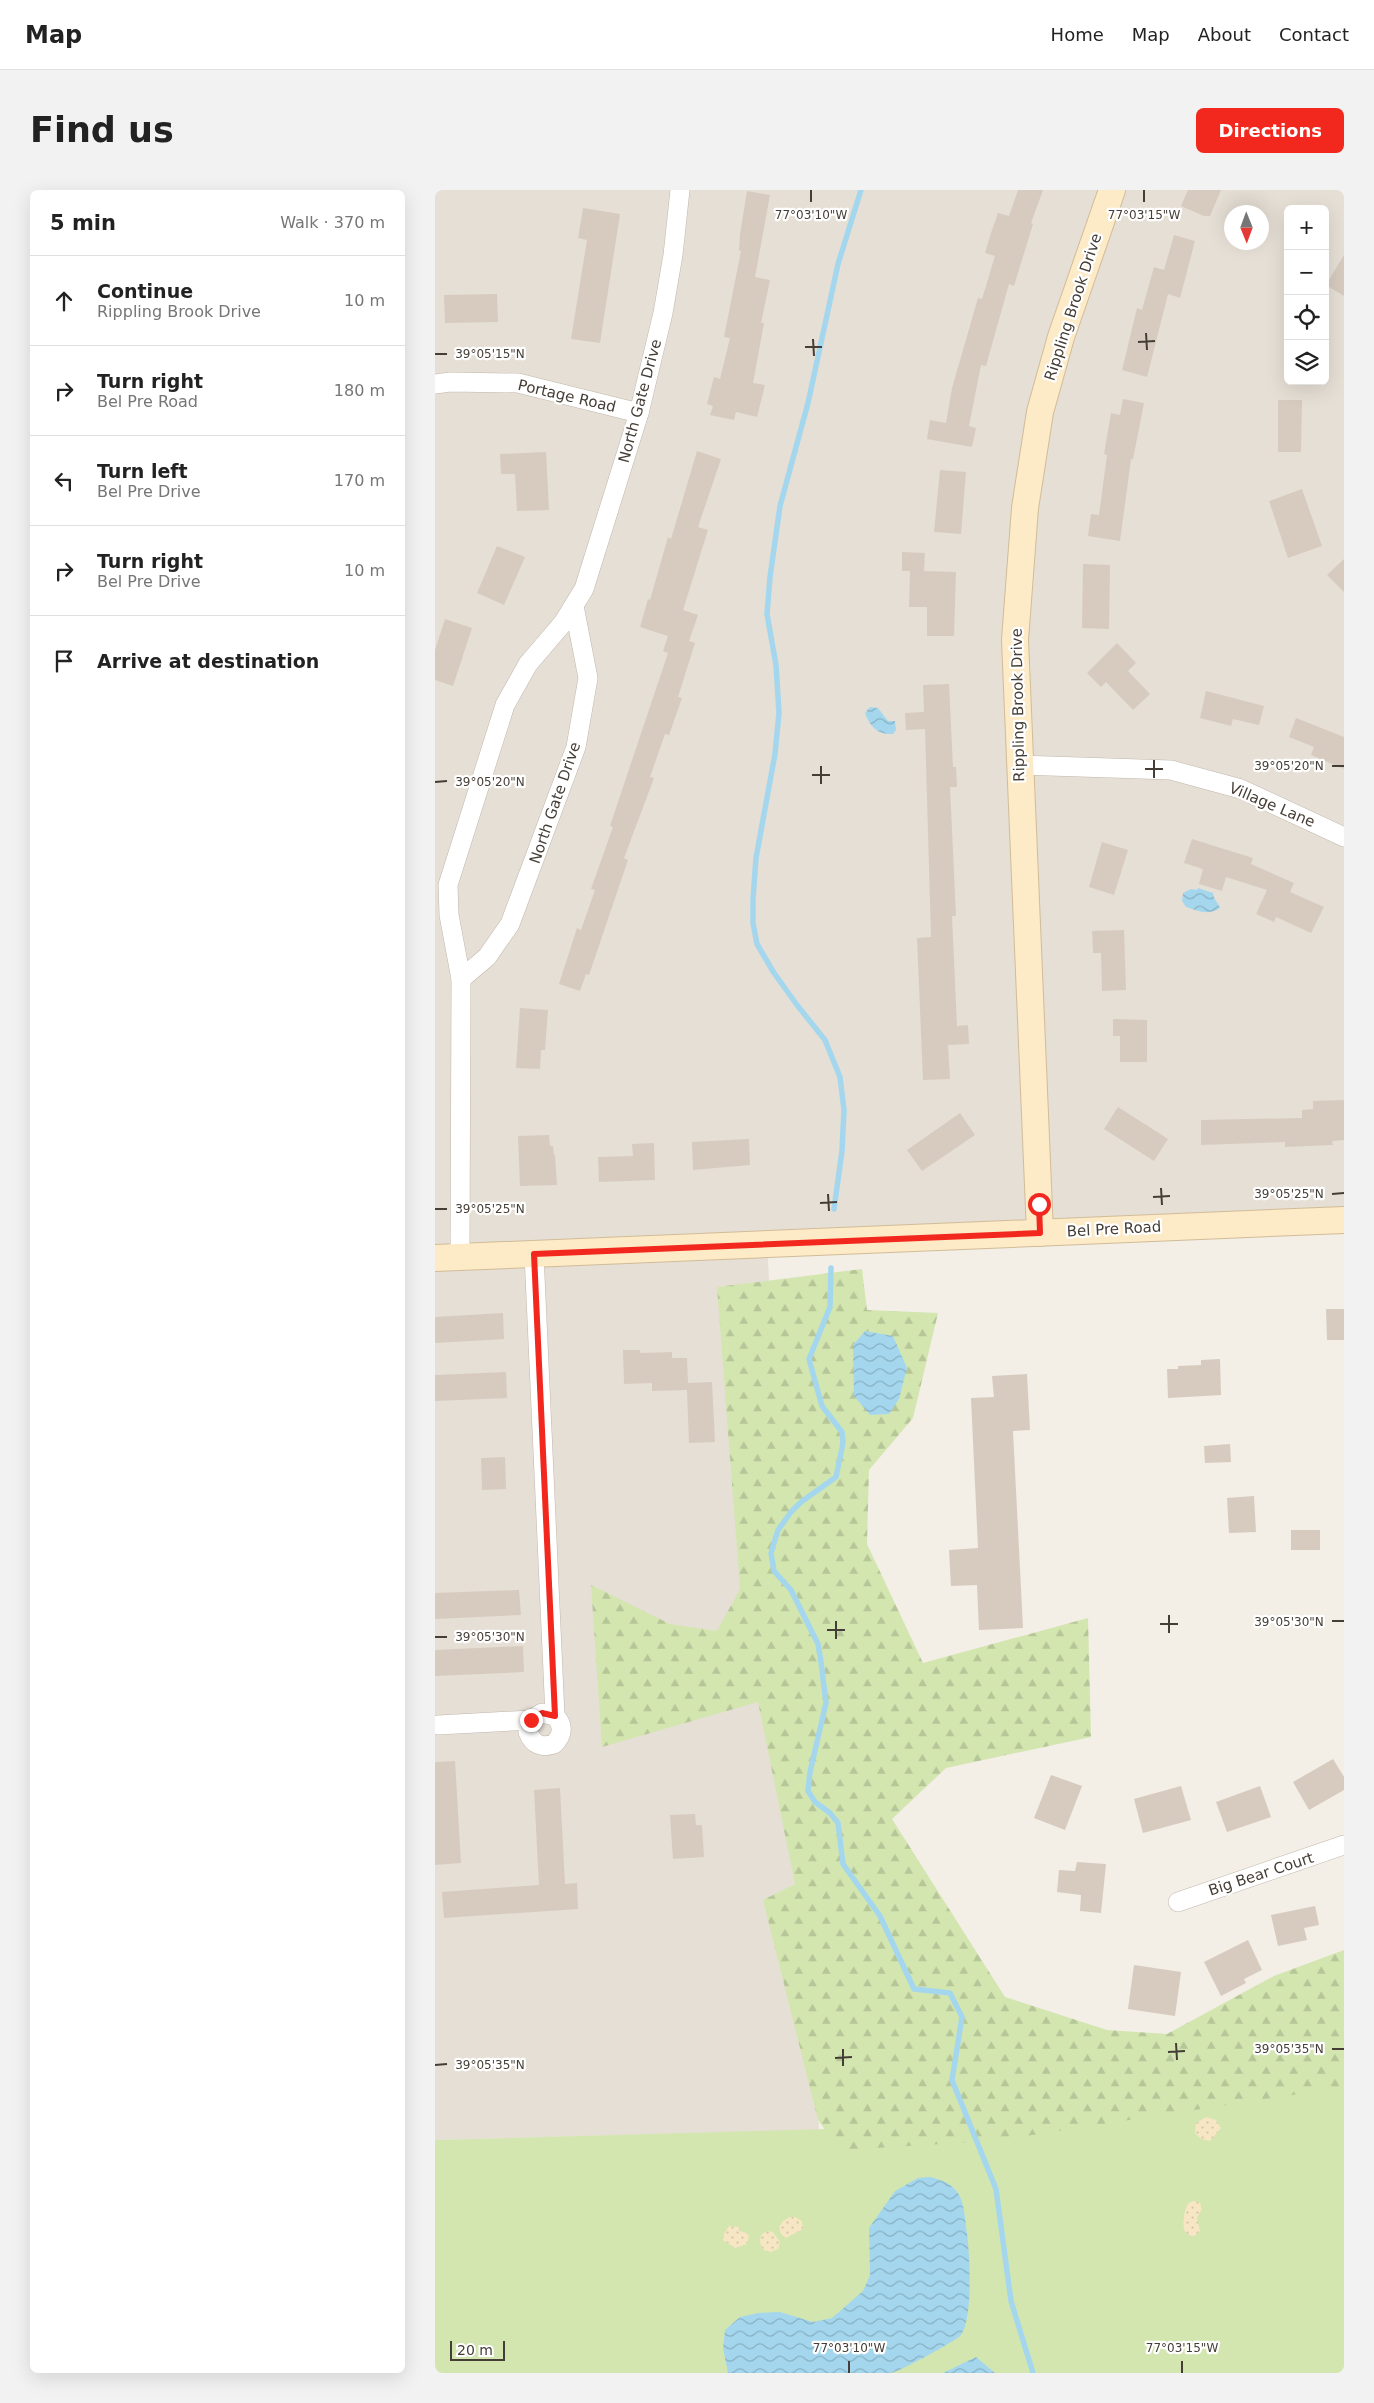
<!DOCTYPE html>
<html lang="en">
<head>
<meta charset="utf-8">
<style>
  :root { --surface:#fff; --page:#f2f2f2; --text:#222; --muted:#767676; --line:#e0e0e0; --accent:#f2271e }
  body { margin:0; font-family:"DejaVu Sans",sans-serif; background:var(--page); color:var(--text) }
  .controls { position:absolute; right:15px; top:15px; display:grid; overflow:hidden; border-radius:8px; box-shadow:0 5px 20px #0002 }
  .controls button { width:45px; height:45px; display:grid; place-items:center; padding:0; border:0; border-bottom:1px solid var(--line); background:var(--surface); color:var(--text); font:25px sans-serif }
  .compass { position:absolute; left:789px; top:15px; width:45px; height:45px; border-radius:50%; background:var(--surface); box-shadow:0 5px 20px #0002; rotate:179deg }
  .scale { position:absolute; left:15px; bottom:12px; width:55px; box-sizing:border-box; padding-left:5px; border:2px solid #453e36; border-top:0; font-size:14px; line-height:18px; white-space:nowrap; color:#453e36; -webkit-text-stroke:4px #fff; paint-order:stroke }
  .stop { position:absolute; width:15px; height:15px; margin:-11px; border:4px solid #f2271e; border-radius:50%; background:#fff }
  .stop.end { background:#f2271e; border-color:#fff; box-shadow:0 1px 5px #0008 }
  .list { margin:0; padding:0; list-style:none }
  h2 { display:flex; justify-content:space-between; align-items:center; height:65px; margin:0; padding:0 20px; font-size:21px }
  h2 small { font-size:16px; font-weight:400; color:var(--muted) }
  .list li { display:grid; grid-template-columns:32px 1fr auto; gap:15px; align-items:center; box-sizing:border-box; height:90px; padding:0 20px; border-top:1px solid var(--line) }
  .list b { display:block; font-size:19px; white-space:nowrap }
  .list p { margin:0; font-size:16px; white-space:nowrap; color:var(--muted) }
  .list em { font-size:16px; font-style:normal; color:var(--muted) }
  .icon { flex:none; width:28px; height:28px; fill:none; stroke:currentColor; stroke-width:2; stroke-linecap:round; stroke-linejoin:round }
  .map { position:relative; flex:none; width:909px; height:2183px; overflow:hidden; border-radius:8px }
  header { display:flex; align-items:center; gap:30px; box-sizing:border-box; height:70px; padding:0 25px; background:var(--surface); border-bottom:1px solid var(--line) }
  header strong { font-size:24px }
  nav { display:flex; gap:28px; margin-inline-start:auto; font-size:18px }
  .intro { display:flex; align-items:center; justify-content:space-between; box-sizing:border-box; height:120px; padding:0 30px }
  h1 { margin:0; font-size:35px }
  .button { padding:12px 22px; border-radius:8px; background:var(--accent); color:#fff; font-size:18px; font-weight:700 }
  main { display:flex; gap:30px; padding:0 30px }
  aside { flex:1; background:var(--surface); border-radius:8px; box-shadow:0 5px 20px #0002 }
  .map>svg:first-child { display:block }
  .residential { fill:#e6dfd5; fill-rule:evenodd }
  .green { fill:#d3e6b0 }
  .forest { fill:url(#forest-firs) }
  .sand { fill:url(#sand-dots) }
  .water { fill:url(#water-waves) }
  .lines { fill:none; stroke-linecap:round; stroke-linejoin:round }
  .stream { stroke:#a4d7ee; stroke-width:5.5 }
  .building { fill:#d7cbbf }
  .street-casing { stroke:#c1b7ac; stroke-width:20 }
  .secondary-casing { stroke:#d1bc98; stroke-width:28 }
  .street { stroke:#fff; stroke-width:19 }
  .secondary { stroke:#fdeac6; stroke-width:26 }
  .route { stroke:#f2271e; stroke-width:6 }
  .ticks { fill:none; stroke:#453e36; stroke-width:2 }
  .labels { text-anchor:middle; stroke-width:4.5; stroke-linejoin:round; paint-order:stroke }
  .street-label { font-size:15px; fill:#453e36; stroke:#fff }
  .ticks-label { font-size:12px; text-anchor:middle; fill:#453e36; stroke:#fff; stroke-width:4.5; stroke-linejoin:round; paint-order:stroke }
</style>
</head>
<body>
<header>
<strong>Map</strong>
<nav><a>Home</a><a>Map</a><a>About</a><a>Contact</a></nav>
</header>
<div class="intro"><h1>Find us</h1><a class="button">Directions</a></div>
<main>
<aside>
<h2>5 min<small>Walk · 370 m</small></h2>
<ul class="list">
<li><svg class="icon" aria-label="ahead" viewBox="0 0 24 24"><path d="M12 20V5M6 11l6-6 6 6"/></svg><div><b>Continue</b><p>Rippling Brook Drive</p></div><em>10 m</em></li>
<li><svg class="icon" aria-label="right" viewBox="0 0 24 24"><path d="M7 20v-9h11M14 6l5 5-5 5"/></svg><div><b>Turn right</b><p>Bel Pre Road</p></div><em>180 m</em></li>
<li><svg class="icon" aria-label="left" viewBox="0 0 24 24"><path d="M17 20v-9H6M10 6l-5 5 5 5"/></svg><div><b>Turn left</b><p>Bel Pre Drive</p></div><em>170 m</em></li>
<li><svg class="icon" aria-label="right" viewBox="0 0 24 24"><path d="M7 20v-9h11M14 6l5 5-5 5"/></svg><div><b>Turn right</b><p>Bel Pre Drive</p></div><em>10 m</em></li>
<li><svg class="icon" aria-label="arrive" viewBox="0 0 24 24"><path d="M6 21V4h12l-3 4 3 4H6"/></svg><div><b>Arrive at destination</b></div></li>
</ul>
</aside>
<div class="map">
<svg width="909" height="2183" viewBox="0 0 909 2183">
  <defs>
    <pattern id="forest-firs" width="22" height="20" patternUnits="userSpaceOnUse" patternTransform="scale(1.25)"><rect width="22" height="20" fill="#d3e6b0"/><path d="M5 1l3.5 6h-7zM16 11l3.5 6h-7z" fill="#b6c698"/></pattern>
    <pattern id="sand-dots" width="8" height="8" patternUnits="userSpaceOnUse" patternTransform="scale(1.25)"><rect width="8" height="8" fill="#f6e6c3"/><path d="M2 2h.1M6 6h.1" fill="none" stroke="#d4c6a8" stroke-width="1.8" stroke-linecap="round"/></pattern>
    <pattern id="water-waves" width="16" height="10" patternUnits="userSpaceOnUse" patternTransform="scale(1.25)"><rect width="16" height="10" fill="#a4d7ee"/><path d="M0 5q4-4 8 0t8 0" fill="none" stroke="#87b0c2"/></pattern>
  </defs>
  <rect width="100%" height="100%" fill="#f3eee6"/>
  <path class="residential" d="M 0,0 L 909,0 L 909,1027 L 332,1055 L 384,1940 L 0,1950 ZM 853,19 L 890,19 L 890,191 L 853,191 ZM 796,22 L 826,22 L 826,52 L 796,52 Z"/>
  <path class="green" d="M 909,1883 L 909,2183 L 0,2183 L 0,1950 L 572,1934 Z"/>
  <path class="forest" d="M 427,1079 L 432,1120 L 503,1123 L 478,1228 L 434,1280 L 432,1354 L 488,1473 L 653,1428 L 656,1547 L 511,1578 L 457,1629 L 570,1807 L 672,1840 L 732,1844 L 839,1786 L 909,1760 L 909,1897 L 558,1951 L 405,1960 L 383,1930 L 328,1710 L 360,1694 L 323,1512 L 167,1557 L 156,1395 L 235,1434 L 282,1441 L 305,1399 L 282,1097 Z"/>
  <g class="sand">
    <path d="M 771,1927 L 781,1930 L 786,1938 L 775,1951 L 766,1949 L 760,1943 L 761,1933 Z"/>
    <path d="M 759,2011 L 765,2013 L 767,2019 L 762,2028 L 765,2041 L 758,2047 L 750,2042 C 747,2034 749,2021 753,2013 Z"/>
    <path d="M 355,2027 L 360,2027 L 367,2031 L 368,2039 L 351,2048 L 346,2044 L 344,2037 L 348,2031 Z"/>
    <path d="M 294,2036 L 304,2037 L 304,2041 L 312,2043 L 314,2046 L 312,2054 L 300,2058 L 288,2050 L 289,2044 Z"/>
    <path d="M 332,2041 L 338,2042 L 345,2052 L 343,2059 L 336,2062 L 329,2060 L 325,2053 L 326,2045 Z"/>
  </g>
  <g class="water">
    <path d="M 435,517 L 443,518 L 453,531 L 460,531 L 461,540 L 458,544 C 443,545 435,537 430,523 Z"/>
    <path d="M 763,698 L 778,703 C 778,709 783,712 785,718 C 773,726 763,721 751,717 L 747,711 L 748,703 L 756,699 L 762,700 Z"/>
    <path d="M 430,1141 L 458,1146 L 472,1178 L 464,1209 L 454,1224 L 435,1225 L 419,1206 L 418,1155 Z"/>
    <path d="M 495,1987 C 530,1995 528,2013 532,2044 C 535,2064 538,2129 526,2145 C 521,2151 464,2182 456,2183 C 441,2183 423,2183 407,2183 C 369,2183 331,2183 293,2183 L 288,2158 L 290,2140 L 305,2127 L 323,2123 L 345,2122 L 378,2132 L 397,2128 L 428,2101 L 435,2085 L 434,2038 L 460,2001 L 483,1988 Z"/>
    <path d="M 541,2167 L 560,2183 L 508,2183 Z"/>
  </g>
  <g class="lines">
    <g class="stream">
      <path d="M 399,1019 L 407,961 L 409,920 L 405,887 L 390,850 L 362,815 L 339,783 L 322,754 L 318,733 L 318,709 L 321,668 L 340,564 L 344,523 L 341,475 L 332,424 L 335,387 L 345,316 L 373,213 L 403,74 L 426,0"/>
      <path d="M 396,1078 L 395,1117 L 374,1169 L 387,1216 L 407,1242 L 408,1253 L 401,1287 L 366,1312 L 356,1322 L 343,1340 L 336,1363 L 339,1381 L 356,1400 L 383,1454 L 386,1472 L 391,1513 L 375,1582 L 373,1601 L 380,1612 L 395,1623 L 403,1633 L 408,1674 L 445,1726 L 479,1799 L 515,1803 L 527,1827 L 517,1890 L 561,1999 L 576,2111 L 598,2183"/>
    </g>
  </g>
  <g class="building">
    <path d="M 583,0 L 608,0 L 596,33 L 598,34 L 579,96 L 574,94 L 551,176 L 546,175 L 534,236 L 541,238 L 537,257 L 492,249 L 495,230 L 511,233 L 517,198 L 543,108 L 547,109 L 560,66 L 550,63 L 556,43 L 563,23 L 574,26 Z"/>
    <path d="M 753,0 L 786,0 L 775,26 L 769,26 L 746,16 Z"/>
    <path d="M 312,1 L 335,5 L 320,87 L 335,90 L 326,133 L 329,133 L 318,193 L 330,195 L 322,227 L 301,222 L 299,230 L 275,225 L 278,216 L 272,214 L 279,187 L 285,189 L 295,148 L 289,147 L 306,61 L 304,61 L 305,44 Z"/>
    <path d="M 148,18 L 185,24 L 165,153 L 136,149 L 152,50 L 143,48 Z"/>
    <path d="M 739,45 L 760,51 L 745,108 L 733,104 L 712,187 L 687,180 L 702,118 L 707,120 L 719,77 L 729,80 Z"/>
    <path d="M 909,65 L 909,106 L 891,95 Z"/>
    <path d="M 62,104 L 63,132 L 10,133 L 9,105 Z"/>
    <path d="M 688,209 L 709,213 L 698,269 L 696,269 L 685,351 L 653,346 L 656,324 L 664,325 L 672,265 L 669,264 L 676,223 L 685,225 Z"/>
    <path d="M 843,210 L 867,210 L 866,262 L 843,262 Z"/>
    <path d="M 262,261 L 286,269 L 263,337 L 273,340 L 248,420 L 263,425 L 254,451 L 260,453 L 243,507 L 247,508 L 234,545 L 230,544 L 215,587 L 219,588 L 189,668 L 193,670 L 154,785 L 151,784 L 145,801 L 124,794 L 142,738 L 146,740 L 160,700 L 156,699 L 178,637 L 175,636 L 233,463 L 228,461 L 233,446 L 205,437 L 213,409 L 215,410 L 233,347 L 236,349 Z"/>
    <path d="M 111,262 L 114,320 L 82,321 L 80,284 L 66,284 L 65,264 Z"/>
    <path d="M 505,280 L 531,282 L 526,344 L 499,342 Z"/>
    <path d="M 867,299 L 887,356 L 853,368 L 834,311 Z"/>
    <path d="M 62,356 L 90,367 L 69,415 L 42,403 Z"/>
    <path d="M 467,362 L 490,363 L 489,381 L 521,382 L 519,446 L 492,446 L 492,417 L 474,417 L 475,381 L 467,381 Z"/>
    <path d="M 909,369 L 909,402 L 892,385 Z"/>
    <path d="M 648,374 L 675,375 L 674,439 L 647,438 Z"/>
    <path d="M 10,429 L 37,438 L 18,496 L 0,490 L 0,460 Z"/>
    <path d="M 682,453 L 701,473 L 693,481 L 715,504 L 698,520 L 671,492 L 666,497 L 652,483 Z"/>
    <path d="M 514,494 L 518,577 L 521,577 L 522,597 L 515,597 L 521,726 L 517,726 L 522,836 L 533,835 L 534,854 L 513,855 L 515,889 L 488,890 L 482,748 L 496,747 L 490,539 L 471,540 L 470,523 L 489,522 L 488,495 Z"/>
    <path d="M 771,501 L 829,516 L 824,535 L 798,529 L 796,536 L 765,528 Z"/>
    <path d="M 861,528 L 909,547 L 909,579 L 876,565 L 879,557 L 854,547 Z"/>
    <path d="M 757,649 L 818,668 L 816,674 L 859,693 L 855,702 L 889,717 L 876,743 L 841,727 L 839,732 L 821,724 L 832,700 L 791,687 L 787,701 L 764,694 L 768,679 L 749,673 Z"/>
    <path d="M 667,652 L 693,660 L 679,705 L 654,697 Z"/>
    <path d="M 689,740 L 691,800 L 667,801 L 666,763 L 658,763 L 657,741 Z"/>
    <path d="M 85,818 L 113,820 L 110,860 L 106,860 L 105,879 L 81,878 Z"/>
    <path d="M 678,829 L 712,830 L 712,872 L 685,872 L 685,846 L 678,846 Z"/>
    <path d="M 909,910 L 909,950 L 897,951 L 898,955 L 850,957 L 850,952 L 766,955 L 766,930 L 867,928 L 867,920 L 878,919 L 878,911 Z"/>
    <path d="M 683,917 L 733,949 L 719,971 L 669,939 Z"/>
    <path d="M 525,923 L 540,945 L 487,981 L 472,960 Z"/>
    <path d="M 114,945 L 115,956 L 118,956 L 119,965 L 120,965 L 122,995 L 85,996 L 83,946 Z"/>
    <path d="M 314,949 L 315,975 L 258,980 L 257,952 Z"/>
    <path d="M 219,953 L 220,990 L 164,992 L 163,967 L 198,966 L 197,954 Z"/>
    <path d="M 891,1119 L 909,1119 L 909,1150 L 892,1150 Z"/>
    <path d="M 68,1123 L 69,1149 L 0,1153 L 0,1127 Z"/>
    <path d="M 188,1160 L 205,1160 L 205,1163 L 237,1162 L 237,1168 L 252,1168 L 253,1193 L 277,1192 L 280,1252 L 254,1253 L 252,1200 L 217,1201 L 217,1193 L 189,1194 Z"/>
    <path d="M 785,1169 L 786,1205 L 733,1208 L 732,1179 L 743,1179 L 743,1176 L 766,1175 L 766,1170 Z"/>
    <path d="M 71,1182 L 72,1208 L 0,1211 L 0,1185 Z"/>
    <path d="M 592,1184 L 595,1240 L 578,1241 L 588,1438 L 544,1440 L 542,1395 L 516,1396 L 514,1360 L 543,1358 L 536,1208 L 559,1207 L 557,1186 Z"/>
    <path d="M 795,1254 L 796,1272 L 770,1273 L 769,1256 Z"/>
    <path d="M 70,1267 L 71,1299 L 47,1300 L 46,1268 Z"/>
    <path d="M 819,1306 L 821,1342 L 794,1343 L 792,1308 Z"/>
    <rect x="856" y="1340" width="29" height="20"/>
    <path d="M 84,1400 L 86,1425 L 0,1429 L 0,1403 Z"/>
    <path d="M 88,1456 L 89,1482 L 0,1486 L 0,1460 Z"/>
    <path d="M 898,1569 L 909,1587 L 909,1600 L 874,1620 L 858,1592 Z"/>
    <path d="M 20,1571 L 26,1673 L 0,1675 L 0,1572 Z"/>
    <path d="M 616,1585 L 647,1596 L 630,1640 L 599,1628 Z"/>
    <path d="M 746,1596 L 756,1630 L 708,1643 L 699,1609 Z"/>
    <path d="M 825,1596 L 836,1627 L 792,1642 L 781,1612 Z"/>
    <path d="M 125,1598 L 130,1694 L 142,1693 L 143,1719 L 9,1728 L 7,1702 L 104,1695 L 99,1600 Z"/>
    <path d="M 260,1624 L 261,1635 L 267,1635 L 269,1667 L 238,1669 L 235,1625 Z"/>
    <path d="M 642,1672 L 671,1674 L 666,1723 L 645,1721 L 646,1705 L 622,1702 L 624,1680 L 640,1681 Z"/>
    <path d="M 880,1716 L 884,1735 L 869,1738 L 872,1750 L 843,1756 L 836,1725 Z"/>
    <path d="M 813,1750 L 827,1780 L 809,1789 L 811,1793 L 786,1806 L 769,1772 Z"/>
    <path d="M 699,1775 L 746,1782 L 740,1826 L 693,1819 Z"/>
  </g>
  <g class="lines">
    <defs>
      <g id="street">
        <path d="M 0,194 L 15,192 L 83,193 L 204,223"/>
        <path d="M 584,575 L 736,580 L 806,599 L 909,647"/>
        <path d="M 26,789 L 52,767 L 75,734 L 141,557 L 153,488 L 139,416"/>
        <path d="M 99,1064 L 120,1526 C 129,1535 128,1545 119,1554 C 107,1558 98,1555 93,1542 L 96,1530 L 107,1523 L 120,1526"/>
        <path d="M 25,1067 L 26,789 L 14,725 L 13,695 L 70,515 L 93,474 L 128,433 L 149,399 L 204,223 L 228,123 L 238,65 L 245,0"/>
        <path d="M 3,1535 L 96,1530"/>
        <path d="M 743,1712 L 909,1655"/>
      </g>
      <g id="secondary">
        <path d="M 605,1043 L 580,450 L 590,318 L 605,222 L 626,147 L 677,0"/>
        <path d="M 0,1068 L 909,1030"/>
      </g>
    </defs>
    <use href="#street" class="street-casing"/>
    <use href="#secondary" class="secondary-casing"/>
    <use href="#street" class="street"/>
    <use href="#secondary" class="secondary"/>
  </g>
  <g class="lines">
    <path class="route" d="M 96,1530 L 107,1523 L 120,1526 L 99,1064 L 605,1043 L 604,1014"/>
  </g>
  <path class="ticks" d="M 376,0 L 376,12M 709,0 L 709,12M 711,143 L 712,160M 378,149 L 379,166M 703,152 L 720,151M 370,157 L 387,157M 0,164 L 12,164M 719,570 L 719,588M 386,576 L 386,594M 897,576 L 909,576M 710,579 L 728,579M 377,585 L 395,585M 0,592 L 12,591M 726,998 L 727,1015M 393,1004 L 394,1021M 897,1004 L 909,1003M 718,1007 L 735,1006M 385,1013 L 402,1012M 0,1019 L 12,1019M 734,1425 L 734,1443M 401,1431 L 401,1449M 897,1431 L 909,1431M 725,1434 L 743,1434M 392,1440 L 410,1440M 0,1447 L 12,1447M 741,1853 L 742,1870M 408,1859 L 408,1876M 897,1859 L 909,1859M 733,1862 L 750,1861M 400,1868 L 417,1867M 0,1875 L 12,1874M 414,2171 L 414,2183M 747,2171 L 747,2183"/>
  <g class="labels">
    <g class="street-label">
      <text transform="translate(638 117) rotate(-72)" y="5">Rippling Brook Drive</text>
      <text transform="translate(132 206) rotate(13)" y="5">Portage Road</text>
      <text transform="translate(205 211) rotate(-75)" y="5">North Gate Drive</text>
      <text transform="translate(583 515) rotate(-91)" y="5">Rippling Brook Drive</text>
      <text transform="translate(120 613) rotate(-71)" y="5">North Gate Drive</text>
      <text transform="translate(837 615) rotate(23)" y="5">Village Lane</text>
      <text transform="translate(679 1039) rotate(-3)" y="5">Bel Pre Road</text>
      <text transform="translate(826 1684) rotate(-18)" y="5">Big Bear Court</text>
    </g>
  </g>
  <g class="ticks-label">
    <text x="376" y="29">77°03'10"W</text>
    <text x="709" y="29">77°03'15"W</text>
    <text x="55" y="168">39°05'15"N</text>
    <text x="854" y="580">39°05'20"N</text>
    <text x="55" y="596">39°05'20"N</text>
    <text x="854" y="1008">39°05'25"N</text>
    <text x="55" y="1023">39°05'25"N</text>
    <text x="854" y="1436">39°05'30"N</text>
    <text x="55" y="1451">39°05'30"N</text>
    <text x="854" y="1863">39°05'35"N</text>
    <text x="55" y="1879">39°05'35"N</text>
    <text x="414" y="2162">77°03'10"W</text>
    <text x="747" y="2162">77°03'15"W</text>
  </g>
</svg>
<div class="controls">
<button>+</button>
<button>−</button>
<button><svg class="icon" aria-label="locate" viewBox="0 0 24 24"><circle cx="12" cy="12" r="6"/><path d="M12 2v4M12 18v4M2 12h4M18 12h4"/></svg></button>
<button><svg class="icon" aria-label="layers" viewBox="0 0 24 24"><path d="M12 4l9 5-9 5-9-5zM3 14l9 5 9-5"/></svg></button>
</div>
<svg class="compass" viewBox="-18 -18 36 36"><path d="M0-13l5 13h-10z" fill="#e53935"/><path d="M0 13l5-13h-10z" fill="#767676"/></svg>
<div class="scale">20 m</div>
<div class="stop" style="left:604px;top:1014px"></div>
<div class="stop end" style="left:96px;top:1530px"></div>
</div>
</main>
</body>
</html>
